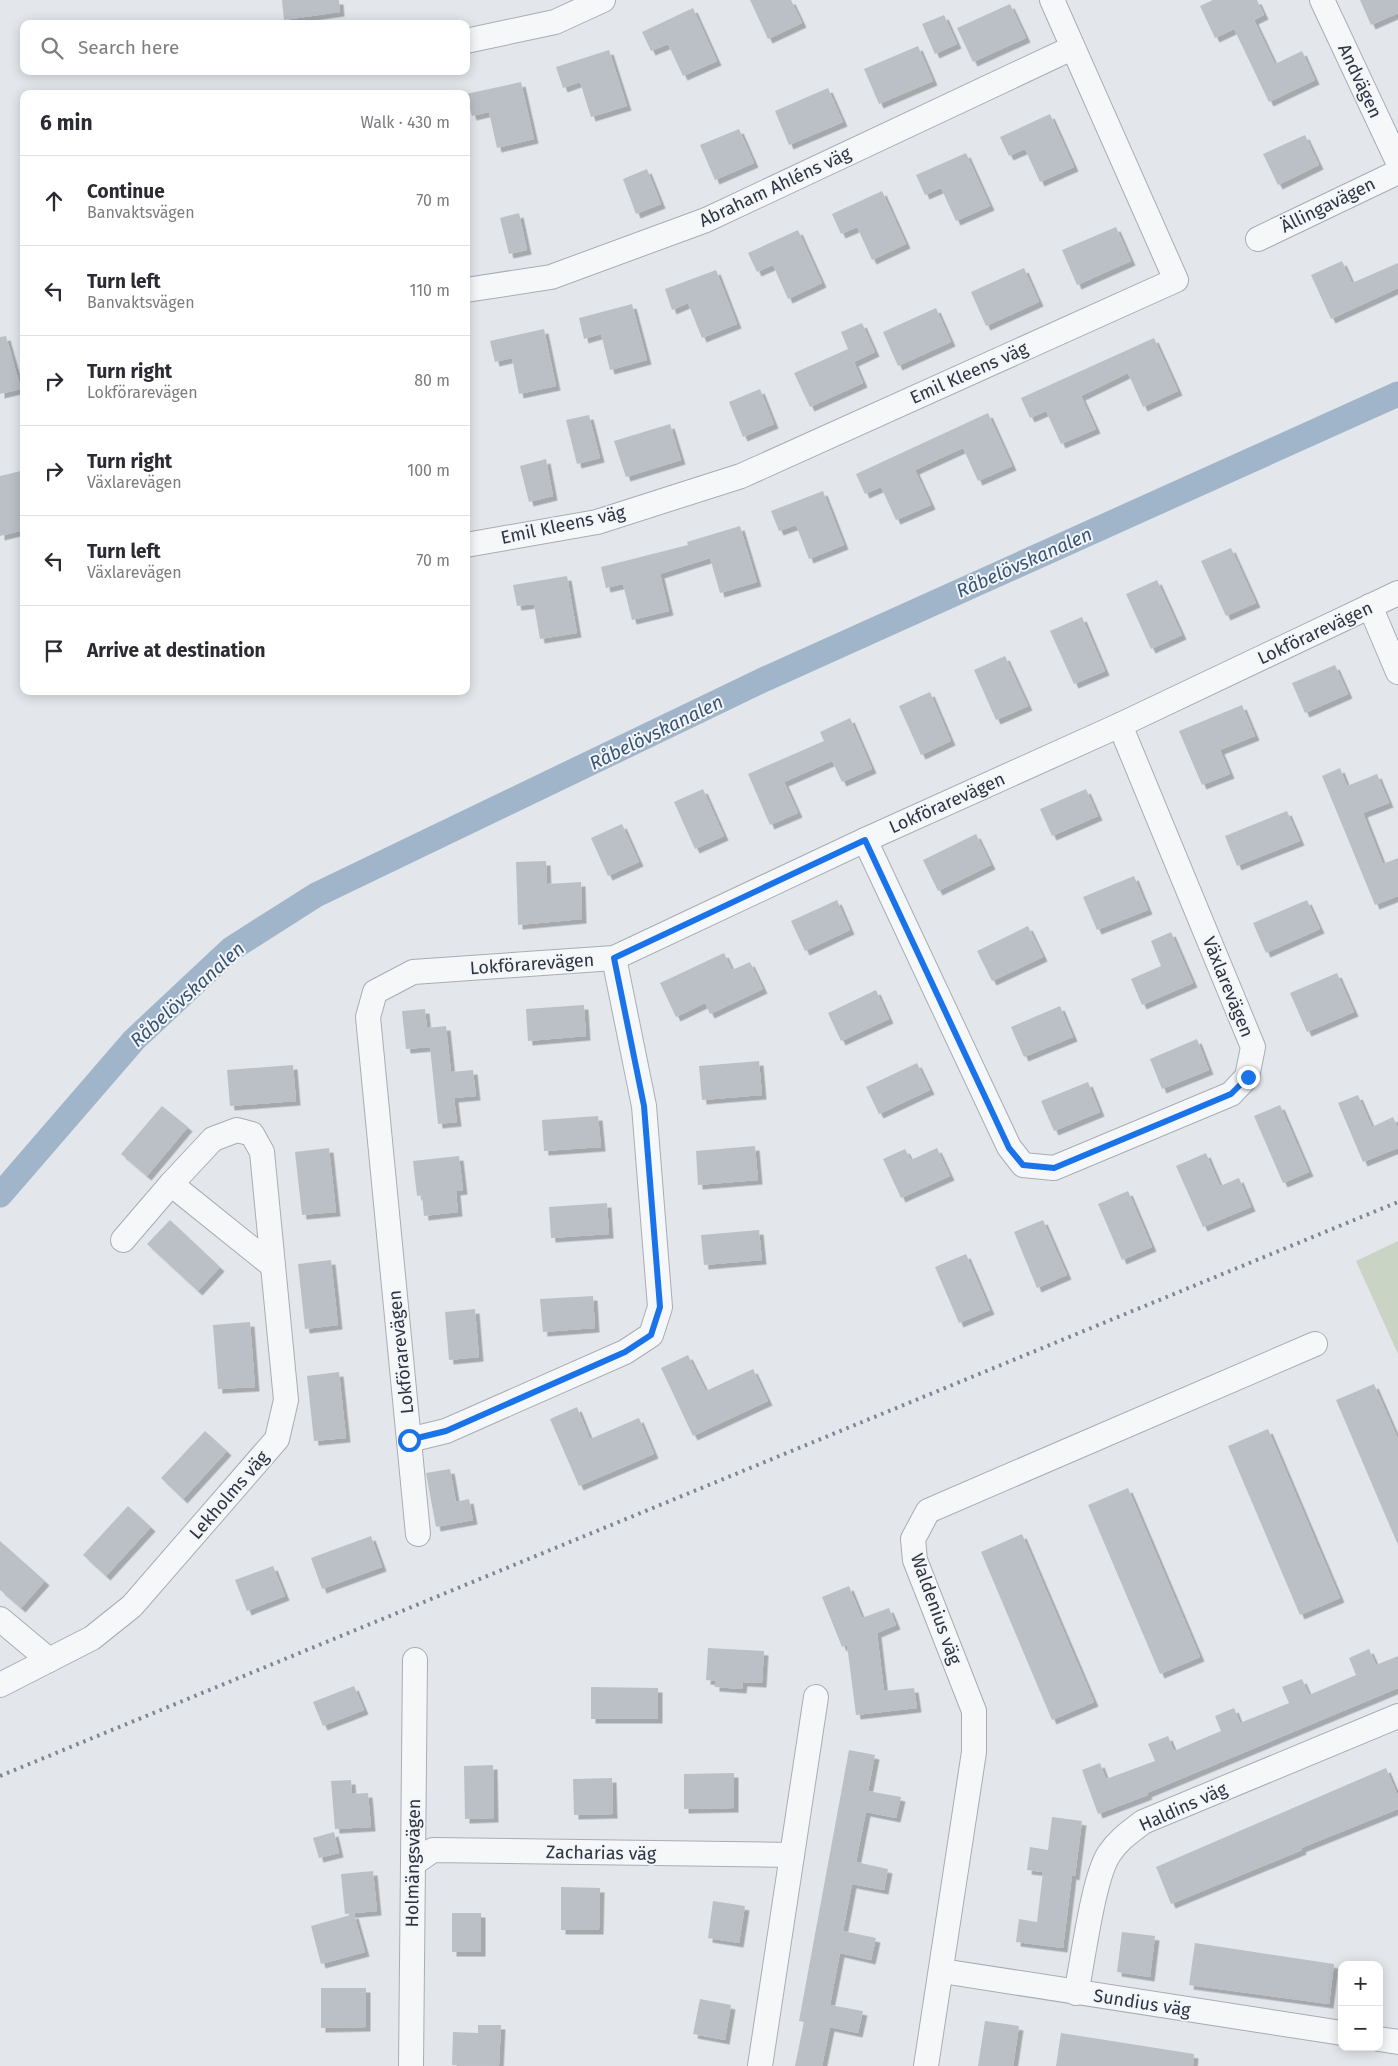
<!DOCTYPE html>
<html lang="en">
<head>
<meta charset="utf-8">
<style>
  :root { --surface:#fff; --page:#f2f2f3; --text:#2b2b33; --muted:#7c7c81; --line:#e1e1e2 }
  body { margin:0; font-family:"Fira Sans",sans-serif; background:var(--page); color:var(--text) }
  .controls { position:absolute; right:15px; bottom:15px; display:grid; overflow:hidden; border-radius:10px; box-shadow:0 2px 12px #0003 }
  .controls button { width:45px; height:45px; display:grid; place-items:center; padding:0; border:0; border-bottom:1px solid var(--line); background:var(--surface); color:var(--text); font:25px sans-serif }
  .stop { position:absolute; width:15px; height:15px; margin:-11px; border:4px solid #1a73e8; border-radius:50%; background:#fff }
  .stop.end { background:#1a73e8; border-color:#fff; box-shadow:0 1px 5px #0008 }
  .list { margin:0; padding:0; list-style:none }
  h2 { display:flex; justify-content:space-between; align-items:center; height:65px; margin:0; padding:0 20px; font-size:21px }
  h2 small { font-size:16px; font-weight:400; color:var(--muted) }
  .list li { display:grid; grid-template-columns:32px 1fr auto; gap:15px; align-items:center; box-sizing:border-box; height:90px; padding:0 20px; border-top:1px solid var(--line) }
  .list b { display:block; font-size:19px; white-space:nowrap }
  .list p { margin:0; font-size:16px; white-space:nowrap; color:var(--muted) }
  .list em { font-size:16px; font-style:normal; color:var(--muted) }
  .icon { flex:none; width:28px; height:28px; fill:none; stroke:currentColor; stroke-width:2; stroke-linecap:round; stroke-linejoin:round }
  .map { position:relative; flex:none; width:1398px; height:2066px; overflow:hidden }
  .search { position:absolute; background:var(--surface); box-shadow:0 2px 12px #0003; left:20px; top:20px; width:450px; height:55px; display:flex; align-items:center; gap:12px; box-sizing:border-box; padding:0 18px; border-radius:10px; color:var(--muted); font-size:19px }
  .panel { position:absolute; background:var(--surface); box-shadow:0 2px 12px #0003; left:20px; top:90px; width:450px; height:605px; border-radius:10px }
  .map>svg:first-child { display:block }
  .green { fill:#c9d4c5 }
  .lines { fill:none; stroke-linecap:round; stroke-linejoin:round }
  .canal { stroke:#a0b5c9; stroke-width:25 }
  .building { fill:#bbc0c7; filter:url(#shadow) }
  .street-casing { stroke:#a8adb5; stroke-width:26 }
  .street { stroke:#f6f7f9; stroke-width:24 }
  .rail { stroke:#7d8694; stroke-width:4; stroke-dasharray:2.5 5; stroke-linecap:butt }
  .route { stroke:#1a73e8; stroke-width:6 }
  .labels { text-anchor:middle; stroke-width:4; stroke-linejoin:round; paint-order:stroke }
  .street-label { font-size:18px; fill:#2c3542; stroke:#f3f5f8 }
  .water-label { font-size:19px; font-style:italic; fill:#375574; stroke:#f3f5f8 }
</style>
</head>
<body>
<div class="map">
<svg width="1398" height="2066" viewBox="0 0 1398 2066">
  <defs>
    <filter id="shadow"><feDropShadow dx="4.5" dy="4.5" stdDeviation="0" flood-color="#0004"/></filter>
  </defs>
  <rect width="100%" height="100%" fill="#e3e6eb"/>
  <path class="green" d="M 1398,1241 L 1398,1354 L 1356,1261 Z"/>
  <g class="lines">
    <path class="canal" d="M 0,1195 L 134,1040 L 231,949 L 316,895 L 765,679 L 1398,394"/>
  </g>
  <g class="building">
    <path d="M 282,0 L 339,0 L 340,12 L 284,20 Z"/>
    <path d="M 750,0 L 791,0 L 802,23 L 768,39 Z"/>
    <path d="M 1213,0 L 1257,0 L 1264,15 L 1254,20 L 1275,64 L 1302,51 L 1315,80 L 1269,102 L 1234,29 L 1215,38 L 1200,6 Z"/>
    <path d="M 1360,0 L 1398,0 L 1398,13 L 1371,25 Z"/>
    <path d="M 1010,4 L 1026,38 L 973,62 L 957,28 Z"/>
    <path d="M 693,8 L 717,61 L 683,76 L 668,44 L 651,51 L 642,32 Z"/>
    <path d="M 944,15 L 957,44 L 935,54 L 922,24 Z"/>
    <path d="M 918,46 L 933,81 L 879,104 L 864,69 Z"/>
    <path d="M 609,50 L 627,106 L 591,117 L 580,82 L 563,88 L 556,67 Z"/>
    <path d="M 521,82 L 534,139 L 497,148 L 489,112 L 472,116 L 466,94 Z"/>
    <path d="M 828,88 L 843,122 L 789,145 L 775,111 Z"/>
    <path d="M 1050,114 L 1074,167 L 1040,182 L 1025,149 L 1009,156 L 1000,137 Z"/>
    <path d="M 739,129 L 754,163 L 715,180 L 700,145 Z"/>
    <path d="M 1305,135 L 1319,165 L 1278,185 L 1263,154 Z"/>
    <path d="M 966,153 L 990,206 L 956,221 L 941,188 L 925,195 L 916,175 Z"/>
    <path d="M 647,169 L 661,204 L 636,214 L 623,179 Z"/>
    <path d="M 882,191 L 906,244 L 872,260 L 857,227 L 841,234 L 832,214 Z"/>
    <path d="M 519,213 L 527,250 L 509,254 L 500,218 Z"/>
    <path d="M 1116,227 L 1131,261 L 1077,285 L 1062,250 Z"/>
    <path d="M 798,230 L 822,283 L 788,299 L 773,265 L 757,272 L 748,253 Z"/>
    <path d="M 1342,261 L 1352,283 L 1398,263 L 1398,288 L 1331,319 L 1311,275 Z"/>
    <path d="M 1024,268 L 1039,302 L 986,326 L 971,292 Z"/>
    <path d="M 716,270 L 737,324 L 702,338 L 688,303 L 672,310 L 665,289 Z"/>
    <path d="M 632,304 L 647,360 L 610,370 L 601,334 L 584,339 L 579,318 Z"/>
    <path d="M 936,308 L 951,342 L 898,366 L 883,332 Z"/>
    <path d="M 862,323 L 875,352 L 854,362 L 863,383 L 810,407 L 794,373 L 848,349 L 841,332 Z"/>
    <path d="M 544,329 L 556,386 L 519,394 L 512,358 L 495,362 L 490,341 Z"/>
    <path d="M 6,336 L 21,389 L 0,394 L 0,337 Z"/>
    <path d="M 1154,338 L 1178,391 L 1143,407 L 1128,373 L 1081,396 L 1096,429 L 1061,444 L 1046,411 L 1030,418 L 1021,398 Z"/>
    <path d="M 760,389 L 774,424 L 743,437 L 729,402 Z"/>
    <path d="M 988,413 L 1012,466 L 978,481 L 963,448 L 915,470 L 931,505 L 896,520 L 881,487 L 865,494 L 856,474 Z"/>
    <path d="M 589,415 L 600,458 L 577,464 L 566,420 Z"/>
    <path d="M 670,424 L 681,460 L 626,477 L 614,441 Z"/>
    <path d="M 546,459 L 553,496 L 529,502 L 520,466 Z"/>
    <path d="M 21,471 L 24,482 L 24,530 L 0,536 L 0,476 Z"/>
    <path d="M 823,491 L 844,545 L 809,559 L 796,525 L 779,531 L 771,511 Z"/>
    <path d="M 740,526 L 757,582 L 720,593 L 710,558 L 660,574 L 669,611 L 632,620 L 623,584 L 606,588 L 601,567 L 688,545 L 687,542 Z"/>
    <path d="M 1231,548 L 1256,603 L 1226,616 L 1201,561 Z"/>
    <path d="M 567,576 L 577,633 L 540,639 L 534,604 L 517,606 L 513,585 Z"/>
    <path d="M 1157,580 L 1182,635 L 1151,649 L 1126,594 Z"/>
    <path d="M 1082,617 L 1105,671 L 1074,684 L 1050,631 Z"/>
    <path d="M 1005,656 L 1028,706 L 996,720 L 974,670 Z"/>
    <path d="M 1335,665 L 1348,694 L 1305,713 L 1292,683 Z"/>
    <path d="M 930,692 L 951,741 L 921,755 L 899,706 Z"/>
    <path d="M 1242,705 L 1255,736 L 1220,750 L 1230,774 L 1202,785 L 1179,731 Z"/>
    <path d="M 850,718 L 872,769 L 842,782 L 832,761 L 784,782 L 798,813 L 770,825 L 748,774 L 824,741 L 820,732 Z"/>
    <path d="M 1340,768 L 1347,786 L 1377,774 L 1389,803 L 1363,813 L 1383,864 L 1398,858 L 1398,896 L 1375,905 L 1322,776 Z"/>
    <path d="M 703,789 L 724,836 L 695,849 L 674,802 Z"/>
    <path d="M 1086,789 L 1098,816 L 1052,836 L 1040,809 Z"/>
    <path d="M 1287,811 L 1300,841 L 1237,866 L 1225,836 Z"/>
    <path d="M 622,824 L 639,862 L 608,876 L 591,838 Z"/>
    <path d="M 976,834 L 991,865 L 938,891 L 923,860 Z"/>
    <path d="M 546,861 L 547,884 L 581,882 L 582,919 L 518,925 L 516,862 Z"/>
    <path d="M 1134,876 L 1148,910 L 1097,930 L 1083,897 Z"/>
    <path d="M 837,900 L 850,930 L 805,951 L 791,921 Z"/>
    <path d="M 1307,900 L 1320,929 L 1266,953 L 1253,923 Z"/>
    <path d="M 1028,926 L 1043,957 L 992,981 L 977,951 Z"/>
    <path d="M 1171,932 L 1193,983 L 1142,1005 L 1131,979 L 1161,966 L 1151,941 Z"/>
    <path d="M 724,953 L 732,970 L 750,962 L 763,989 L 710,1014 L 705,1003 L 676,1017 L 660,983 Z"/>
    <path d="M 1337,973 L 1354,1012 L 1307,1032 L 1290,993 Z"/>
    <path d="M 876,990 L 889,1019 L 841,1041 L 828,1013 Z"/>
    <path d="M 584,1005 L 586,1036 L 528,1041 L 526,1009 Z"/>
    <path d="M 1060,1006 L 1073,1037 L 1024,1057 L 1011,1027 Z"/>
    <path d="M 425,1009 L 427,1028 L 446,1026 L 451,1072 L 473,1070 L 476,1096 L 454,1098 L 457,1122 L 438,1124 L 430,1047 L 406,1049 L 402,1011 Z"/>
    <path d="M 1197,1039 L 1209,1070 L 1162,1089 L 1150,1059 Z"/>
    <path d="M 759,1061 L 762,1095 L 702,1100 L 699,1066 Z"/>
    <path d="M 917,1063 L 930,1090 L 879,1114 L 866,1087 Z"/>
    <path d="M 293,1065 L 296,1101 L 230,1106 L 227,1070 Z"/>
    <path d="M 1088,1082 L 1100,1112 L 1054,1131 L 1041,1101 Z"/>
    <path d="M 1358,1095 L 1372,1127 L 1393,1117 L 1398,1128 L 1398,1148 L 1363,1162 L 1338,1103 Z"/>
    <path d="M 1280,1105 L 1309,1172 L 1283,1183 L 1254,1116 Z"/>
    <path d="M 162,1106 L 188,1127 L 147,1176 L 121,1154 Z"/>
    <path d="M 598,1116 L 601,1147 L 544,1151 L 542,1120 Z"/>
    <path d="M 755,1146 L 758,1180 L 698,1185 L 696,1151 Z"/>
    <path d="M 329,1148 L 336,1212 L 302,1215 L 295,1152 Z"/>
    <path d="M 937,1148 L 950,1176 L 901,1198 L 883,1159 L 905,1149 L 911,1160 Z"/>
    <path d="M 1206,1153 L 1220,1186 L 1239,1178 L 1251,1207 L 1203,1227 L 1176,1166 Z"/>
    <path d="M 459,1156 L 463,1190 L 456,1191 L 458,1212 L 424,1216 L 422,1195 L 417,1196 L 413,1161 Z"/>
    <path d="M 1128,1191 L 1152,1247 L 1122,1260 L 1098,1204 Z"/>
    <path d="M 607,1203 L 609,1234 L 551,1238 L 549,1207 Z"/>
    <path d="M 170,1220 L 220,1267 L 198,1291 L 147,1244 Z"/>
    <path d="M 1043,1220 L 1067,1275 L 1037,1288 L 1014,1232 Z"/>
    <path d="M 759,1230 L 762,1260 L 704,1265 L 701,1235 Z"/>
    <path d="M 966,1254 L 990,1310 L 959,1323 L 935,1267 Z"/>
    <path d="M 331,1260 L 338,1325 L 305,1329 L 298,1264 Z"/>
    <path d="M 593,1296 L 595,1328 L 543,1332 L 540,1299 Z"/>
    <path d="M 475,1309 L 479,1357 L 449,1360 L 445,1312 Z"/>
    <path d="M 250,1322 L 255,1387 L 218,1389 L 213,1325 Z"/>
    <path d="M 688,1355 L 706,1391 L 753,1369 L 768,1401 L 693,1436 L 661,1368 Z"/>
    <path d="M 339,1372 L 346,1438 L 314,1441 L 307,1376 Z"/>
    <path d="M 1374,1384 L 1398,1439 L 1398,1545 L 1336,1400 Z"/>
    <path d="M 577,1407 L 590,1439 L 639,1418 L 654,1454 L 579,1486 L 550,1419 Z"/>
    <path d="M 1268,1429 L 1340,1598 L 1300,1615 L 1228,1446 Z"/>
    <path d="M 205,1431 L 227,1451 L 183,1499 L 161,1478 Z"/>
    <path d="M 450,1469 L 456,1502 L 469,1499 L 473,1520 L 436,1527 L 426,1473 Z"/>
    <path d="M 1128,1488 L 1200,1657 L 1160,1674 L 1088,1505 Z"/>
    <path d="M 128,1506 L 151,1527 L 106,1576 L 83,1555 Z"/>
    <path d="M 1022,1534 L 1094,1702 L 1052,1720 L 981,1552 Z"/>
    <path d="M 371,1536 L 382,1567 L 322,1589 L 311,1558 Z"/>
    <path d="M 0,1541 L 45,1581 L 21,1608 L 0,1590 Z"/>
    <path d="M 273,1566 L 285,1596 L 247,1611 L 235,1580 Z"/>
    <path d="M 849,1586 L 862,1618 L 889,1608 L 896,1625 L 877,1633 L 884,1691 L 914,1688 L 917,1708 L 856,1715 L 847,1645 L 842,1647 L 822,1597 Z"/>
    <path d="M 708,1648 L 764,1651 L 762,1683 L 743,1682 L 742,1689 L 715,1687 L 715,1681 L 706,1680 Z"/>
    <path d="M 1369,1649 L 1376,1665 L 1398,1656 L 1398,1688 L 1147,1793 L 1148,1795 L 1098,1814 L 1082,1770 L 1100,1763 L 1106,1779 L 1155,1761 L 1148,1744 L 1168,1736 L 1174,1751 L 1221,1731 L 1215,1716 L 1234,1708 L 1240,1723 L 1289,1703 L 1282,1687 L 1302,1679 L 1309,1695 L 1356,1675 L 1349,1658 Z"/>
    <path d="M 354,1686 L 364,1710 L 323,1726 L 313,1702 Z"/>
    <path d="M 591,1687 L 658,1688 L 658,1719 L 591,1719 Z"/>
    <path d="M 849,1750 L 875,1755 L 868,1791 L 901,1797 L 896,1818 L 866,1812 L 856,1862 L 888,1869 L 884,1890 L 852,1884 L 843,1931 L 876,1938 L 871,1960 L 840,1953 L 830,2005 L 863,2011 L 858,2033 L 830,2027 L 822,2066 L 795,2066 L 804,2022 L 799,2021 Z"/>
    <path d="M 493,1765 L 494,1818 L 465,1819 L 464,1766 Z"/>
    <path d="M 1386,1768 L 1398,1796 L 1398,1809 L 1301,1848 L 1302,1850 L 1171,1904 L 1156,1867 Z"/>
    <path d="M 734,1773 L 734,1808 L 684,1809 L 684,1774 Z"/>
    <path d="M 612,1778 L 613,1814 L 574,1815 L 573,1779 Z"/>
    <path d="M 351,1780 L 352,1794 L 368,1793 L 371,1827 L 335,1829 L 331,1781 Z"/>
    <path d="M 1052,1817 L 1082,1821 L 1075,1876 L 1072,1875 L 1063,1948 L 1016,1942 L 1019,1919 L 1037,1922 L 1043,1872 L 1027,1870 L 1030,1847 L 1048,1850 Z"/>
    <path d="M 334,1832 L 339,1853 L 319,1858 L 313,1838 Z"/>
    <path d="M 373,1871 L 377,1911 L 345,1914 L 341,1874 Z"/>
    <path d="M 561,1887 L 600,1888 L 599,1930 L 561,1930 Z"/>
    <path d="M 713,1901 L 745,1906 L 739,1943 L 708,1938 Z"/>
    <rect x="452" y="1913" width="29" height="39"/>
    <path d="M 354,1914 L 365,1952 L 321,1964 L 311,1926 Z"/>
    <path d="M 1122,1932 L 1155,1936 L 1150,1977 L 1117,1972 Z"/>
    <path d="M 1195,1943 L 1334,1964 L 1329,2004 L 1189,1985 Z"/>
    <path d="M 321,1988 L 366,1988 L 366,2027 L 321,2028 Z"/>
    <path d="M 700,1999 L 731,2005 L 725,2040 L 693,2034 Z"/>
    <path d="M 985,2021 L 1019,2026 L 1013,2066 L 978,2066 Z"/>
    <path d="M 478,2025 L 501,2025 L 499,2066 L 452,2065 L 453,2032 L 478,2033 Z"/>
    <path d="M 1061,2033 L 1194,2054 L 1193,2066 L 1056,2066 Z"/>
  </g>
  <g class="lines">
    <defs>
      <g id="street">
        <path d="M 1322,0 L 1398,162"/>
        <path d="M 466,41 L 555,22 L 603,0"/>
        <path d="M 1258,239 L 1398,172"/>
        <path d="M 466,290 L 551,277 L 706,220 L 1072,48"/>
        <path d="M 466,545 L 597,522 L 741,476 L 1176,280 L 1052,0"/>
        <path d="M 1370,606 L 1398,672"/>
        <path d="M 865,840 L 1009,1147 L 1023,1165 L 1054,1168 L 1231,1094 L 1247,1077 L 1253,1047 L 1120,725"/>
        <path d="M 171,1184 L 273,1266"/>
        <path d="M 409,1440 L 446,1431 L 625,1352 L 651,1335 L 660,1307 L 644,1106 L 614,958"/>
        <path d="M 418,1534 L 368,1017 L 375,992 L 413,972 L 614,958 L 865,840 L 1120,725 L 1398,593"/>
        <path d="M 0,1619 L 49,1660"/>
        <path d="M 0,1685 L 92,1638 L 132,1606 L 277,1439 L 286,1400 L 262,1152 L 252,1134 L 237,1130 L 213,1139 L 171,1184 L 123,1240"/>
        <path d="M 414,1863 L 433,1850 L 792,1855"/>
        <path d="M 942,1971 L 1342,2033"/>
        <path d="M 1076,1993 C 1083,1961 1093,1878 1109,1854 C 1118,1840 1130,1832 1143,1822 L 1398,1716"/>
        <path d="M 1379,2039 L 1398,2042"/>
        <path d="M 411,2066 L 415,1660"/>
        <path d="M 760,2066 L 816,1697"/>
        <path d="M 926,2066 L 974,1752 L 974,1711 L 915,1560 L 913,1539 L 928,1511 L 1315,1344"/>
      </g>
    </defs>
    <use href="#street" class="street-casing"/>
    <use href="#street" class="street"/>
    <path class="rail" d="M 0,1776 L 1398,1202"/>
  </g>
  <g class="lines">
    <path class="route" d="M 409,1440 L 446,1431 L 625,1352 L 651,1335 L 660,1307 L 644,1106 L 614,958 L 865,840 L 1009,1148 L 1023,1165 L 1054,1168 L 1231,1094 L 1248,1077"/>
  </g>
  <g class="labels">
    <g class="street-label">
      <text transform="translate(1360 81) rotate(65)" y="6">Andvägen</text>
      <text transform="translate(775 187) rotate(-25)" y="6">Abraham Ahléns väg</text>
      <text transform="translate(1328 205) rotate(-26)" y="6">Ällingavägen</text>
      <text transform="translate(969 373) rotate(-24)" y="6">Emil Kleens väg</text>
      <text transform="translate(563 525) rotate(-12)" y="6">Emil Kleens väg</text>
      <text transform="translate(1315 633) rotate(-25)" y="6">Lokförarevägen</text>
      <text transform="translate(947 803) rotate(-24)" y="6">Lokförarevägen</text>
      <text transform="translate(532 964) rotate(-4)" y="6">Lokförarevägen</text>
      <text transform="translate(1228 987) rotate(68)" y="6">Växlarevägen</text>
      <text transform="translate(401 1352) rotate(-96)" y="6">Lokförarevägen</text>
      <text transform="translate(229 1495) rotate(-49)" y="6">Lekholms väg</text>
      <text transform="translate(936 1609) rotate(70)" y="6">Waldenius väg</text>
      <text transform="translate(1183 1807) rotate(-24)" y="6">Haldins väg</text>
      <text transform="translate(601 1853) rotate(1)" y="6">Zacharias väg</text>
      <text transform="translate(413 1863) rotate(-89)" y="6">Holmängsvägen</text>
      <text transform="translate(1142 2003) rotate(9)" y="6">Sundius väg</text>
    </g>
    <g class="water-label">
      <text transform="translate(1024 562) rotate(-24)" y="7">Råbelövskanalen</text>
      <text transform="translate(656 732) rotate(-26)" y="7">Råbelövskanalen</text>
      <text transform="translate(187 994) rotate(-42)" y="7">Råbelövskanalen</text>
    </g>
  </g>
</svg>
<div class="controls">
<button>+</button>
<button>−</button>
</div>
<div class="stop" style="left:409px;top:1440px"></div>
<div class="stop end" style="left:1248px;top:1077px"></div>
<div class="search"><svg class="icon" aria-label="search" viewBox="0 0 24 24"><circle cx="10" cy="10" r="6"/><path d="M15 15l6 6"/></svg>Search here</div>
<section class="panel">
<h2>6 min<small>Walk · 430 m</small></h2>
<ul class="list">
<li><svg class="icon" aria-label="ahead" viewBox="0 0 24 24"><path d="M12 20V5M6 11l6-6 6 6"/></svg><div><b>Continue</b><p>Banvaktsvägen</p></div><em>70 m</em></li>
<li><svg class="icon" aria-label="left" viewBox="0 0 24 24"><path d="M17 20v-9H6M10 6l-5 5 5 5"/></svg><div><b>Turn left</b><p>Banvaktsvägen</p></div><em>110 m</em></li>
<li><svg class="icon" aria-label="right" viewBox="0 0 24 24"><path d="M7 20v-9h11M14 6l5 5-5 5"/></svg><div><b>Turn right</b><p>Lokförarevägen</p></div><em>80 m</em></li>
<li><svg class="icon" aria-label="right" viewBox="0 0 24 24"><path d="M7 20v-9h11M14 6l5 5-5 5"/></svg><div><b>Turn right</b><p>Växlarevägen</p></div><em>100 m</em></li>
<li><svg class="icon" aria-label="left" viewBox="0 0 24 24"><path d="M17 20v-9H6M10 6l-5 5 5 5"/></svg><div><b>Turn left</b><p>Växlarevägen</p></div><em>70 m</em></li>
<li><svg class="icon" aria-label="arrive" viewBox="0 0 24 24"><path d="M6 21V4h12l-3 4 3 4H6"/></svg><div><b>Arrive at destination</b></div></li>
</ul>
</section>
</div>
</body>
</html>
